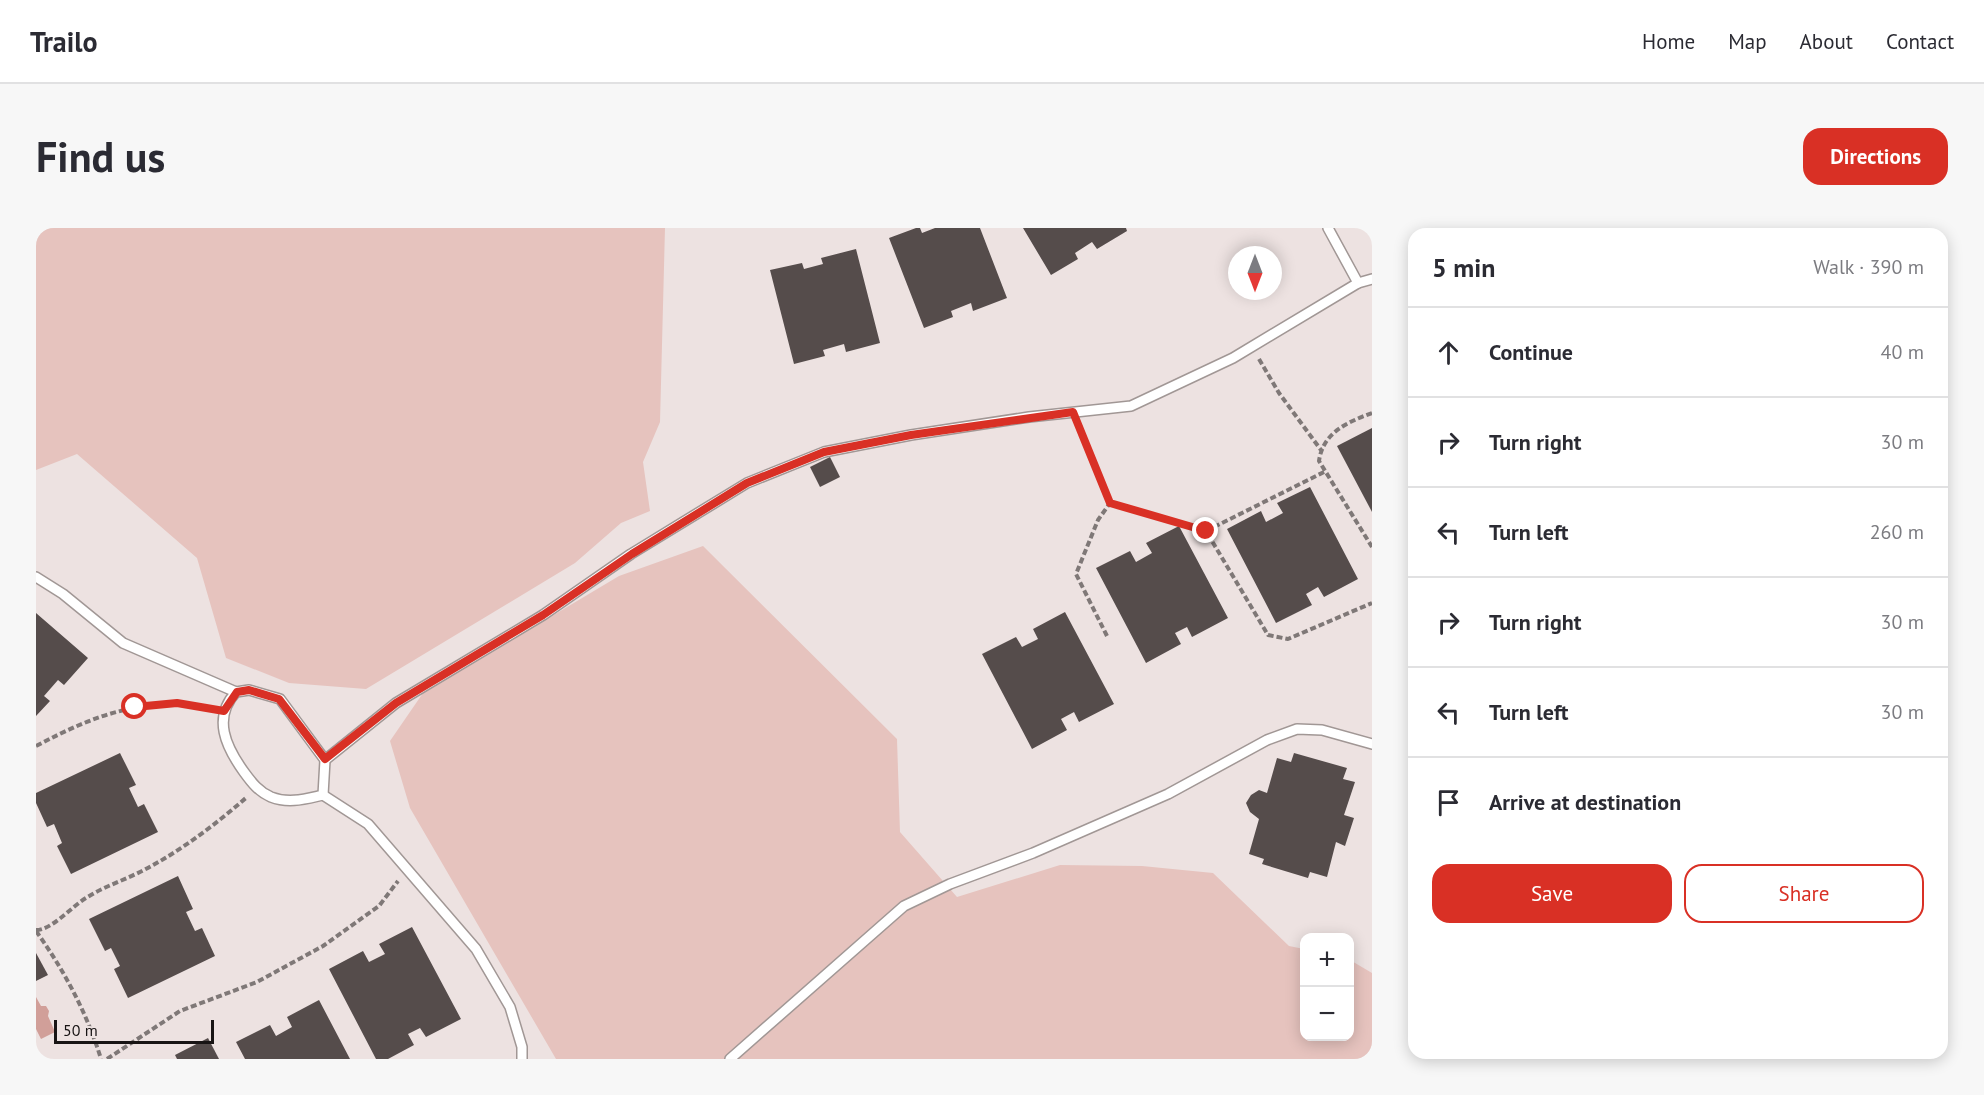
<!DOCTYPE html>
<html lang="en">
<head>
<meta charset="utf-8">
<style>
  :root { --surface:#fff; --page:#f7f7f7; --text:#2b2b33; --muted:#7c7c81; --line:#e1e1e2; --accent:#d93025 }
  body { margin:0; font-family:"PT Sans",sans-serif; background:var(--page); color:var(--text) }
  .controls { position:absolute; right:18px; bottom:18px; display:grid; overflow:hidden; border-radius:12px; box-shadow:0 3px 15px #0003 }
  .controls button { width:54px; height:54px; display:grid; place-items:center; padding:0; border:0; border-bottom:2px solid var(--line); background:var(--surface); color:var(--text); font:30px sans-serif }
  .compass { position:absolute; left:1192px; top:18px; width:54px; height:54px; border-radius:50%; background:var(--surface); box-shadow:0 3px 15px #0003; rotate:180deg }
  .scale { position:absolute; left:18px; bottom:15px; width:160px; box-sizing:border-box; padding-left:6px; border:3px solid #181414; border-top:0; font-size:16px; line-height:21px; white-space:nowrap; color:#181414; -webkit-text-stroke:4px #ede2e1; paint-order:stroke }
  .stop { position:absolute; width:18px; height:18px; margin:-14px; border:4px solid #d93025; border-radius:50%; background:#fff }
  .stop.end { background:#d93025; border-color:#fff; box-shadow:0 2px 6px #0008 }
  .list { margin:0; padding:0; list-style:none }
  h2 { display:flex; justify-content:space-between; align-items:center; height:78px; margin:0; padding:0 24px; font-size:26px }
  h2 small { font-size:20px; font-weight:400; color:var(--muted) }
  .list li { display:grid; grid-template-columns:39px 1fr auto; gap:18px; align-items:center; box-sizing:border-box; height:90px; padding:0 24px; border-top:2px solid var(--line) }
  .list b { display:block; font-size:22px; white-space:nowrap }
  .list em { font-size:20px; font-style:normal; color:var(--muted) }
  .actions { display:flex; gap:12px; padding:18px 24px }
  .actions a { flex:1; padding:14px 0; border:2px solid var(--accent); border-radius:18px; text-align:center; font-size:21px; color:var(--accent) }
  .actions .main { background:var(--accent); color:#fff }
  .icon { flex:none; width:33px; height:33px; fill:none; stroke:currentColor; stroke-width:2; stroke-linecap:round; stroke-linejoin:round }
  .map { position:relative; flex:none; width:1336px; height:831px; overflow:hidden; border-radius:18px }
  header { display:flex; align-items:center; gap:36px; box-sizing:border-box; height:84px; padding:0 30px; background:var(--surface); border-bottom:2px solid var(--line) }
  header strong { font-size:28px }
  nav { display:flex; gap:33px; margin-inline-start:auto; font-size:21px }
  .intro { display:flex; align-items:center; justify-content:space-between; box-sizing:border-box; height:144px; padding:0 36px }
  h1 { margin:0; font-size:42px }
  .button { padding:15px 27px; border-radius:18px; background:var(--accent); color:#fff; font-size:21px; font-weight:700 }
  main { display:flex; gap:36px; padding:0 36px }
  aside { flex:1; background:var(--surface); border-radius:18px; box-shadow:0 3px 15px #0003 }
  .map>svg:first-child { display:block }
  .green { fill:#e6c3be }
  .water { fill:#d19f99 }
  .building { fill:#554c4b }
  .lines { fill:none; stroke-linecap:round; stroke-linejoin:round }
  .lane-casing { stroke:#a19795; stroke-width:12 }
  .path { stroke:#7f7877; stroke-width:4; stroke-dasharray:6 3; stroke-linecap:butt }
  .lane { stroke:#fff; stroke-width:9 }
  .route { stroke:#d93025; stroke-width:8 }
</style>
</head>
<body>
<header>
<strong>Trailo</strong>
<nav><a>Home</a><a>Map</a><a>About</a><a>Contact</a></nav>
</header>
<div class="intro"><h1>Find us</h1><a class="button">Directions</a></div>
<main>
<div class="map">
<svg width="1336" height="831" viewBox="0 0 1336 831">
  <rect width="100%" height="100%" fill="#ede2e1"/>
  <g class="green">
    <path d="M 0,0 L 629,0 L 624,194 L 607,234 L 614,283 L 585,295 L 539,335 L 330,461 L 253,455 L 190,430 L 161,330 L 41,226 L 0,242 Z"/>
    <path d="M 667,318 L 861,511 L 864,604 L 921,669 L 1024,637 L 1106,638 L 1177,645 L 1253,718 L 1268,721 L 1268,808 L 1314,808 L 1314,732 L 1336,745 L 1336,831 L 520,831 L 374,580 L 354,513 L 387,465 L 583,348 Z"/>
  </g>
  <path class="water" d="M 0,769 L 5,778 L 10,778 L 13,783 L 12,788 L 19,804 L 5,811 L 0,801 Z"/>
  <g class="building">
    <path d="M 880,0 L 884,0 L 886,5 L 899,0 L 944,0 L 971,70 L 937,83 L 935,75 L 915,83 L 917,89 L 888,100 L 853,10 Z"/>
    <path d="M 987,0 L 1090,0 L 1091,3 L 1061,21 L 1056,14 L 1039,25 L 1042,31 L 1015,47 Z"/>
    <path d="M 820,21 L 844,115 L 810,124 L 808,116 L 787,122 L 789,128 L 758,136 L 734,42 L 766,35 L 768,41 L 787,36 L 785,30 Z"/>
    <path d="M 1336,200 L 1336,284 L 1301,218 Z"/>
    <path d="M 794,229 L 804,249 L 784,259 L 774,239 Z"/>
    <path d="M 1274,259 L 1322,351 L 1288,369 L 1282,359 L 1270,366 L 1276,377 L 1240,395 L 1191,301 L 1225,283 L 1230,294 L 1247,285 L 1241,275 Z"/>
    <path d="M 1143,298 L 1192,390 L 1156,409 L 1151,399 L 1139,405 L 1145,416 L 1110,435 L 1060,340 L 1094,323 L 1100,334 L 1116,325 L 1110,315 Z"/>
    <path d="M 1029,384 L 1078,476 L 1043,494 L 1038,484 L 1025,491 L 1031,502 L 996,521 L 946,426 L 980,409 L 986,419 L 1002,411 L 997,401 Z"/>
    <path d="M 0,385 L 52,430 L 28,457 L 22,452 L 8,468 L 14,473 L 0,488 Z"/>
    <path d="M 84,525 L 100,557 L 93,560 L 102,579 L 108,576 L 122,604 L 35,646 L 21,618 L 26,615 L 18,596 L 11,599 L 0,575 L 0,565 Z"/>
    <path d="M 1258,525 L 1311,540 L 1307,551 L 1319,554 L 1308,587 L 1318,590 L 1309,618 L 1300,614 L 1291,649 L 1274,644 L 1272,650 L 1226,636 L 1228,631 L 1213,626 L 1223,591 L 1214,584 L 1210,575 L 1215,567 L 1223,562 L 1231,565 L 1241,530 L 1255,534 Z"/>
    <path d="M 142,648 L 157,681 L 150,684 L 159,703 L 166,700 L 179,728 L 92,770 L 78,741 L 84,738 L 75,720 L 69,723 L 53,691 Z"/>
    <path d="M 376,699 L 425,791 L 390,809 L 384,800 L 372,806 L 378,817 L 352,831 L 340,831 L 293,741 L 327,723 L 333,734 L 349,726 L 343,716 Z"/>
    <path d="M 0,725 L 12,747 L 0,753 Z"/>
    <path d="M 283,772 L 314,831 L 209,831 L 200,814 L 234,797 L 240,808 L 256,799 L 251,789 Z"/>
    <path d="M 172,810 L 183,831 L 141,831 L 139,827 Z"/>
  </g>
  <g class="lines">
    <defs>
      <g id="lane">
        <path d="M 1292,0 L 1322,55"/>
        <path d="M 0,349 L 27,366 L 87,415 L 200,464"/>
        <path d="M 213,462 L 244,471 L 289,532 L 287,567 C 269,571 253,576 235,569 C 223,564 216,555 208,544 C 190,519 176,490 200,464 Z"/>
        <path d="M 289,532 L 360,475 L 507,387 L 595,326 L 711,255 L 788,224 L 875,207 L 993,189 L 1095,178 L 1197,130 L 1322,55 L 1336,51"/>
        <path d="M 287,567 L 332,596 L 440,721 L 474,779 L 486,819 L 486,831"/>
        <path d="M 694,831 L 868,678 L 914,656 L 997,625 L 1132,566 L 1231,512 L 1261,501 L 1286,502 L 1336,516"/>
      </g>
    </defs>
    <use href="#lane" class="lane-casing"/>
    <g class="path">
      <path d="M 1223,131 L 1243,165 L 1285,222"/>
      <path d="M 1336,185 C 1312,194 1287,204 1283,233 L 1336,319"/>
      <path d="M 1042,196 L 1074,275 L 1170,303 L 1232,407 L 1252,411 L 1336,375"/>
      <path d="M 1170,303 L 1290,243"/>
      <path d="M 1071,408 L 1040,346 L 1062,292 L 1074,275"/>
      <path d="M 0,518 C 61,486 106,469 176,480"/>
      <path d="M 0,702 C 16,702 35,679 50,670 C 67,659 86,653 104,644 C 142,625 179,597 211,569"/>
      <path d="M 0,703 C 28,742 51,785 65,831"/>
      <path d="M 71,831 L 144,783 L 221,754 L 287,718 L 343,678 L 362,653"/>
    </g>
    <use href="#lane" class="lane"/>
  </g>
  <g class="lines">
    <path class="route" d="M 99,479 L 141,475 L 188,483 L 201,464 L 213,462 L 243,471 L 289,531 L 360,475 L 507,387 L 596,326 L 711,255 L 788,224 L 875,207 L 1037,184 L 1074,275 L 1170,303"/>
  </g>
</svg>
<div class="controls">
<button>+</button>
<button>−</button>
</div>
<svg class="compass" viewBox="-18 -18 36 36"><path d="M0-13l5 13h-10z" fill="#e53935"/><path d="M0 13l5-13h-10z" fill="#7c7c81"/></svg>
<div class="scale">50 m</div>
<div class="stop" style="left:99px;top:479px"></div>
<div class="stop end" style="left:1170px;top:303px"></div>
</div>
<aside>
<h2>5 min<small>Walk · 390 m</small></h2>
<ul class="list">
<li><svg class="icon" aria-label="ahead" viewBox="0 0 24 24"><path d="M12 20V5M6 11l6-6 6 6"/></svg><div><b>Continue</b></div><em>40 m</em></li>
<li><svg class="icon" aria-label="right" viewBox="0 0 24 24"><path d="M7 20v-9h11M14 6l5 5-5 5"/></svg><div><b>Turn right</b></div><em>30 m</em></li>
<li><svg class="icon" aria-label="left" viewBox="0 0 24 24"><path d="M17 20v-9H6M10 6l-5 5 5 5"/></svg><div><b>Turn left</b></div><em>260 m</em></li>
<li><svg class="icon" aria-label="right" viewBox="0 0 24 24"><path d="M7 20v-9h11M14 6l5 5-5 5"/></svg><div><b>Turn right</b></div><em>30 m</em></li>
<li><svg class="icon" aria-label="left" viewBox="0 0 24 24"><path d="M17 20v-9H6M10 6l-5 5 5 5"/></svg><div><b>Turn left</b></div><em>30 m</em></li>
<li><svg class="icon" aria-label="arrive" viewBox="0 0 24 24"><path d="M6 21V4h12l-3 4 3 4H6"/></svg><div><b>Arrive at destination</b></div></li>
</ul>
<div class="actions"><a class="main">Save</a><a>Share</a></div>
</aside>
</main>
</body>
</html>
